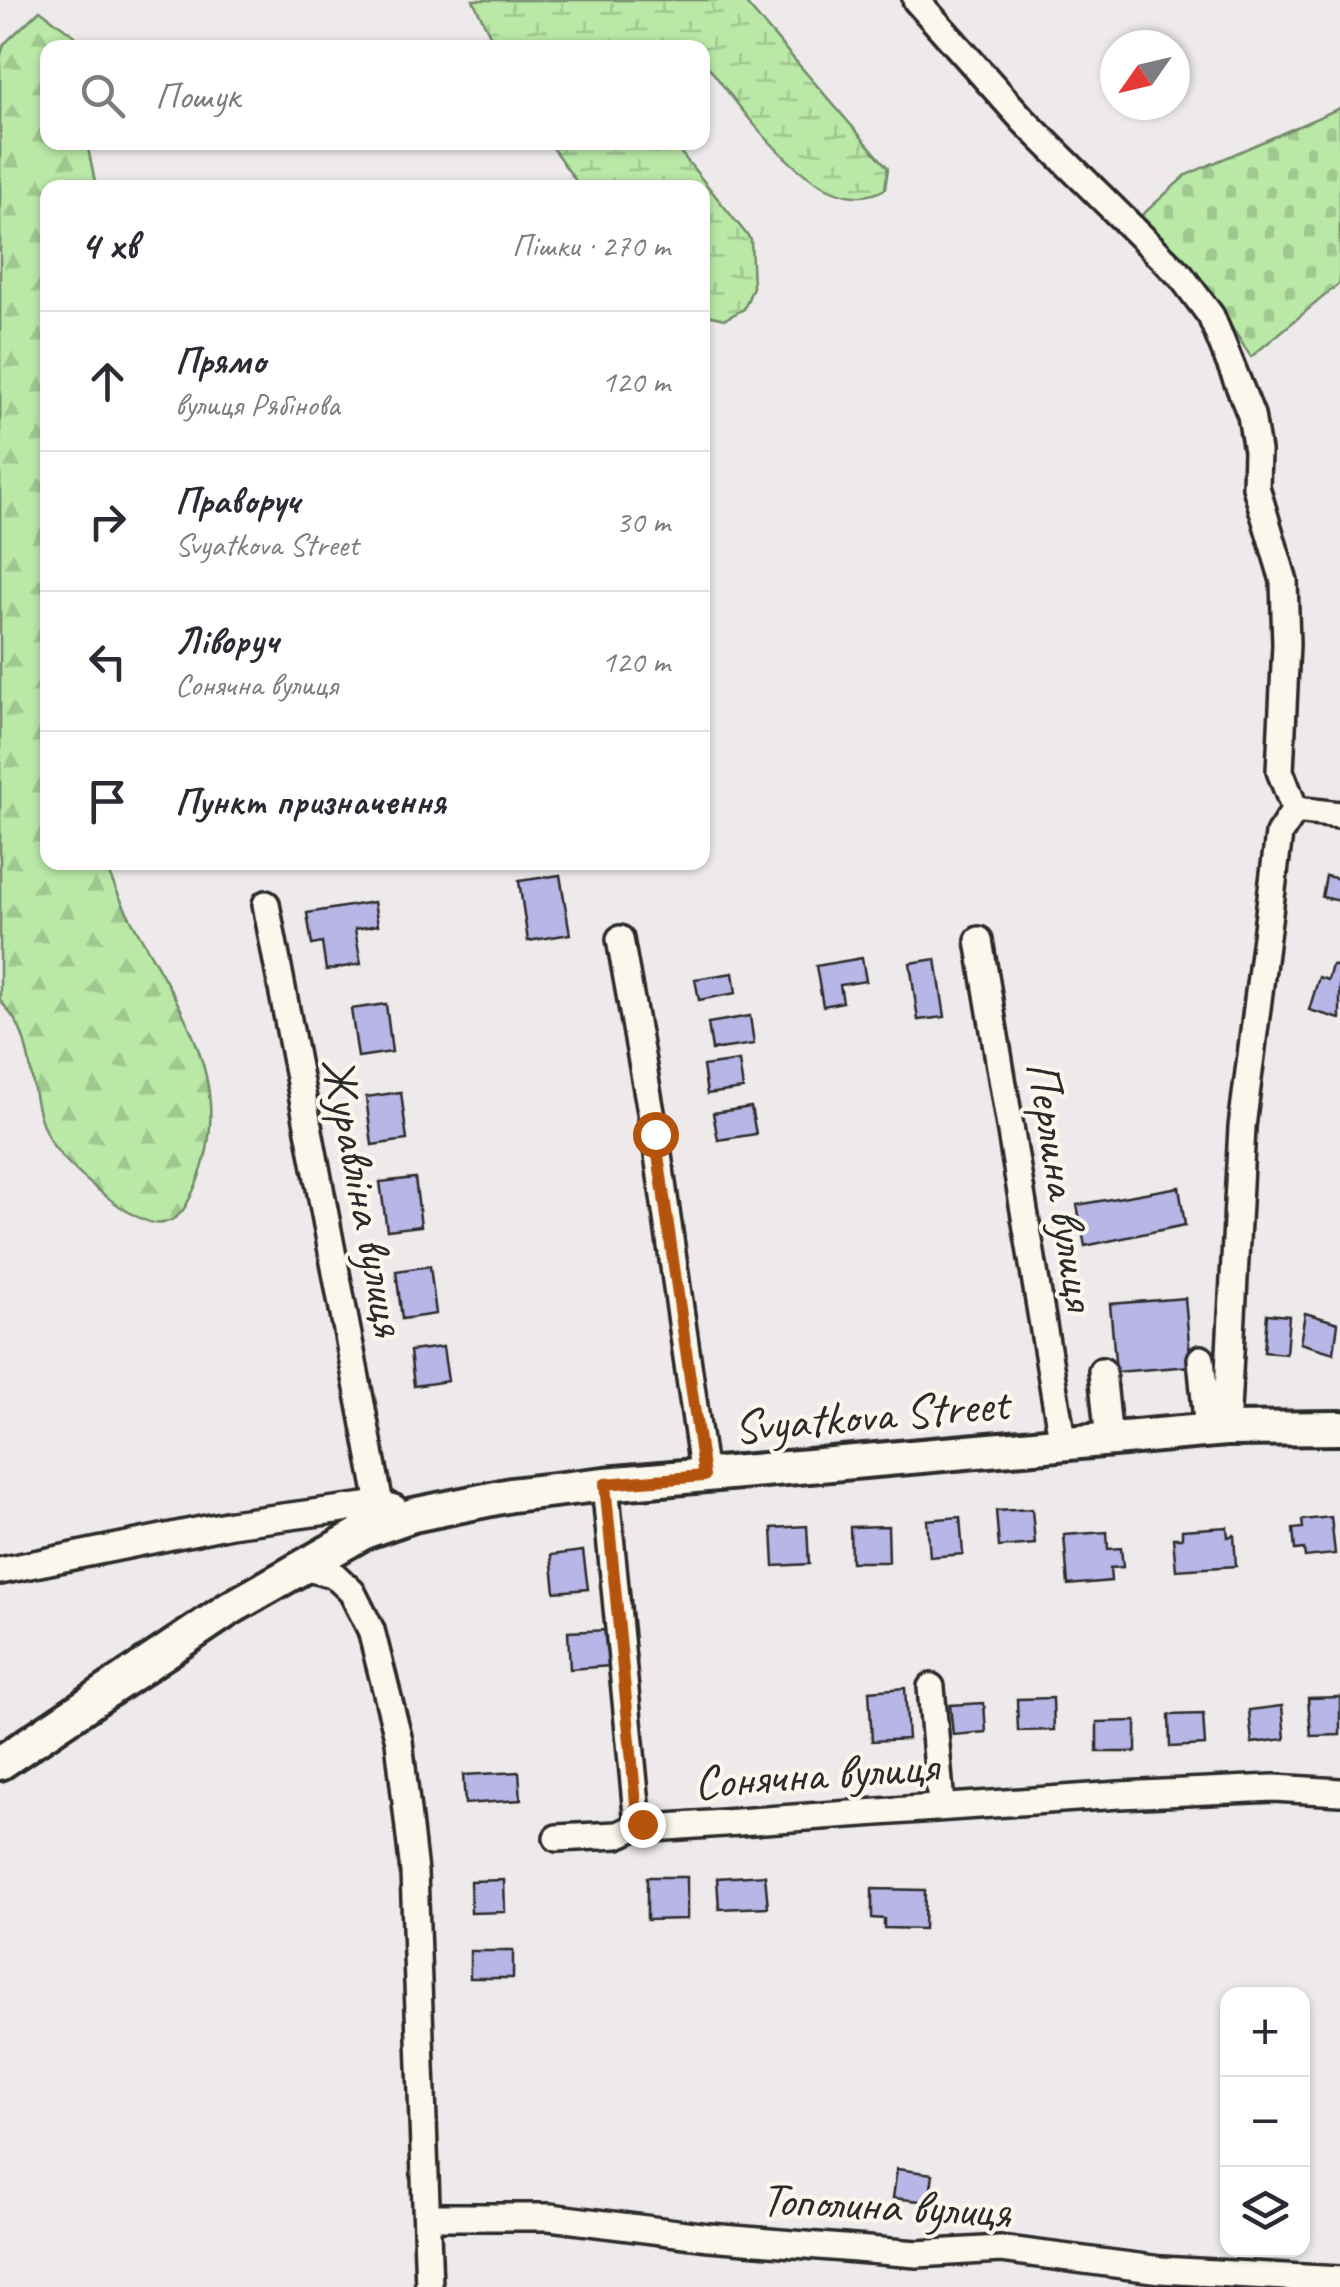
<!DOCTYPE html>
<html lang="uk">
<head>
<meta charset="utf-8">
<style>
  :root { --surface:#fff; --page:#f2f2f3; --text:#2b2b33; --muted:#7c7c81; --line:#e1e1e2 }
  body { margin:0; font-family:Caveat,sans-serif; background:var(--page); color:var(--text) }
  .controls { position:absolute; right:30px; bottom:30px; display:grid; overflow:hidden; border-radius:20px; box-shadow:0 2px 8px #0004 }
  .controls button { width:90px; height:90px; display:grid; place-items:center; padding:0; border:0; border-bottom:2px solid var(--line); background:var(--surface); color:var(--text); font:50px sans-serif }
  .compass { position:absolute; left:1100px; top:30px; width:90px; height:90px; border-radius:50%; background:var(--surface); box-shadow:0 2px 8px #0004; rotate:236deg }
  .stop { position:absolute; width:30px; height:30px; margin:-22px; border:8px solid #b45309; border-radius:50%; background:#fff }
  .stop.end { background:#b45309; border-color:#fff; box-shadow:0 2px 10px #0008 }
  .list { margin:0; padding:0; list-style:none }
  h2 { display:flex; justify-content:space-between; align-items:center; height:130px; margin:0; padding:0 40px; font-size:42px }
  h2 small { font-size:32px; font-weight:400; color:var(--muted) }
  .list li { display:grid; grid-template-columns:65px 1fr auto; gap:30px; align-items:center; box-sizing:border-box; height:140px; padding:0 40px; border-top:2px solid var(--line) }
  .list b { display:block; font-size:38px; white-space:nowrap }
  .list p { margin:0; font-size:32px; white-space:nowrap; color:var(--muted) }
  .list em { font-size:32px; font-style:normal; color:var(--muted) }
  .icon { flex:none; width:55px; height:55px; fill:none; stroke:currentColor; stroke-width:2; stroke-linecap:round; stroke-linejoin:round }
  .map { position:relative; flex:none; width:1340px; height:2287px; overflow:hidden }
  .search { position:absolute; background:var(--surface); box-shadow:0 2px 8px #0004; left:40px; top:40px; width:670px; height:110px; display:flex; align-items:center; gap:25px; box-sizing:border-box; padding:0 35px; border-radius:20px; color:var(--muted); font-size:38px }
  .panel { position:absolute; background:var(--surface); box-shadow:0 2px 8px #0004; left:40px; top:180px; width:670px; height:690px; border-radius:20px }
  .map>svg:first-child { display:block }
  .forest { fill:url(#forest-firs); stroke:#728a69; stroke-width:2.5 }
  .wetland { fill:url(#wetland-marsh); stroke:#728a69; stroke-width:2.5 }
  .cemetery { fill:url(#cemetery-stones); stroke:#728a69; stroke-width:2.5 }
  .building { fill:#b8b5e7; stroke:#2b2b2b; stroke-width:2.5 }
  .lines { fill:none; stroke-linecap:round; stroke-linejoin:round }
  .minor-casing { stroke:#2b2b2b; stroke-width:32 }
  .major-casing { stroke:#2b2b2b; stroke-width:40 }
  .minor { stroke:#fbf7ec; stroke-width:25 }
  .major { stroke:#fbf7ec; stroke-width:32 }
  .route { stroke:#b45309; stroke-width:12 }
  .labels { text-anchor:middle; stroke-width:8; stroke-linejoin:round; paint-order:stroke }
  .street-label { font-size:48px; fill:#2b2b2b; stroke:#fbf7ec }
</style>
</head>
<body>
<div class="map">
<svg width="1340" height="2287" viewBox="0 0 1340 2287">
  <defs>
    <pattern id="forest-firs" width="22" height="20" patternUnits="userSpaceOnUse" patternTransform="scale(2.5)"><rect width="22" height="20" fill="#b9e8a7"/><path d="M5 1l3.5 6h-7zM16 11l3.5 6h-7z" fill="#9fc790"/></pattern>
    <pattern id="wetland-marsh" width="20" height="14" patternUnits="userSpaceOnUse" patternTransform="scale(2.5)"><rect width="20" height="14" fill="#b9e8a7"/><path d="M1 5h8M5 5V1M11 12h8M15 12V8" fill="none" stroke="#9fc790"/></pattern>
    <pattern id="cemetery-stones" width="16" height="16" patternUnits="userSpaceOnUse" patternTransform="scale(2.5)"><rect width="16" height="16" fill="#b9e8a7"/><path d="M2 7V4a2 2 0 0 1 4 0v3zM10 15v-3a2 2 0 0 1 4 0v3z" fill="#9fc790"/></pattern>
  </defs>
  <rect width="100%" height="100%" fill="#eeeaeb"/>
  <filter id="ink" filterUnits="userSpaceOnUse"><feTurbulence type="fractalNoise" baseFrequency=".01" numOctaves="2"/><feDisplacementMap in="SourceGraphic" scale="20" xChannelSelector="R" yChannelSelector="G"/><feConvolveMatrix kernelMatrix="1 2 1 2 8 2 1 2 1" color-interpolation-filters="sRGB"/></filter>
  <g filter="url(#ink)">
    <path class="forest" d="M 40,10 L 76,37 L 81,47 L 48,48 L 48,142 L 87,143 L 96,187 L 48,188 L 48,862 L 105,863 C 144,970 249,1061 196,1185 C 188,1201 184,1218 163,1223 C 138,1229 77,1174 59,1153 C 27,1115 38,1066 18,1025 C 13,1016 6,1008 0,1000 L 0,58 L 4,44 Z"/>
    <g class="wetland">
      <path d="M 473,0 L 743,0 L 888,168 L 885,189 C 819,227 739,104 703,60 L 702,48 L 676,43 L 669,48 L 496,47 Z"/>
      <path d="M 549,143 L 673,143 L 751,240 L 753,287 L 744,309 L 725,319 L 703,314 L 702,188 L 580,187 Z"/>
    </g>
    <path class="cemetery" d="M 1340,108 L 1340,283 L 1251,357 L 1198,276 L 1129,227 L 1186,175 Z"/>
    <g class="building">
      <path d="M 560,875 L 570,934 L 528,941 L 519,881 Z"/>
      <path d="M 1326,876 L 1340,879 L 1340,901 L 1322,897 Z"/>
      <path d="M 374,902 L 378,925 L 355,929 L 361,964 L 326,970 L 322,943 L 312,945 L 307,913 Z"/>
      <path d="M 862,958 L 866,981 L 840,985 L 843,1002 L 823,1006 L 816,966 Z"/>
      <path d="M 936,959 L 945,1017 L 918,1020 L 910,963 Z"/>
      <path d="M 1332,965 L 1340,967 L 1340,1019 L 1309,1010 L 1319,977 L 1328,980 Z"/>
      <path d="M 733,973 L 736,993 L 699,1000 L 695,979 Z"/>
      <path d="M 386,1004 L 392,1052 L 358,1057 L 351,1009 Z"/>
      <path d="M 750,1016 L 754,1044 L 712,1050 L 708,1023 Z"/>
      <path d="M 739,1061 L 743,1089 L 707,1094 L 703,1066 Z"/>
      <path d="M 401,1092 L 407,1140 L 372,1145 L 366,1097 Z"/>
      <path d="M 751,1107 L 756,1134 L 718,1140 L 713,1113 Z"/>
      <path d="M 415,1178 L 421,1226 L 387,1230 L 380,1182 Z"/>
      <path d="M 1179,1187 L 1185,1225 L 1085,1246 L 1077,1205 Z"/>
      <path d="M 430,1266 L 436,1314 L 402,1319 L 396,1271 Z"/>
      <path d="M 1185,1298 L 1191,1366 L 1116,1372 L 1110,1304 Z"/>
      <path d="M 1305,1313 L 1338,1323 L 1334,1353 L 1300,1343 Z"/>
      <path d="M 1267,1314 L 1289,1316 L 1286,1354 L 1264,1352 Z"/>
      <path d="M 443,1347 L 448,1381 L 414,1386 L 410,1351 Z"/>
      <path d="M 1032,1509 L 1035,1544 L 999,1547 L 996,1511 Z"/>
      <path d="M 960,1517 L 963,1554 L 930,1557 L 927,1520 Z"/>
      <path d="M 1331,1517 L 1335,1554 L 1305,1557 L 1304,1549 L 1295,1550 L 1293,1529 L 1303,1528 L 1302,1520 Z"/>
      <path d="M 807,1526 L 809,1564 L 774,1566 L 772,1528 Z"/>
      <path d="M 888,1526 L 889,1562 L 851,1562 L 850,1527 Z"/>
      <path d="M 1227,1527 L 1228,1537 L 1234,1535 L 1236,1566 L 1176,1570 L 1173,1538 L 1182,1538 L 1182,1530 Z"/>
      <path d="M 1107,1532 L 1108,1549 L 1121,1548 L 1123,1567 L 1110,1568 L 1111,1581 L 1068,1585 L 1064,1535 Z"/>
      <path d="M 583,1551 L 588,1589 L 555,1592 L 551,1555 Z"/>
      <path d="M 608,1630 L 610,1666 L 570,1669 L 568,1632 Z"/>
      <path d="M 905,1688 L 908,1739 L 872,1741 L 869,1691 Z"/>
      <path d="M 1340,1697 L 1340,1735 L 1311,1736 L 1308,1698 Z"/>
      <path d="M 1053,1698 L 1054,1730 L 1018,1731 L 1017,1699 Z"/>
      <path d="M 984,1703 L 986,1732 L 953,1735 L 950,1705 Z"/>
      <path d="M 1282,1706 L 1285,1739 L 1252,1743 L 1249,1710 Z"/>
      <path d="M 1203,1714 L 1205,1745 L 1170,1747 L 1169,1715 Z"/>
      <path d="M 1136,1721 L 1136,1752 L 1097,1752 L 1097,1722 Z"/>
      <path d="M 519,1772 L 521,1800 L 465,1804 L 463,1775 Z"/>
      <path d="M 765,1875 L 768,1907 L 719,1909 L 717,1878 Z"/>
      <path d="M 647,1877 L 687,1877 L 687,1919 L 647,1920 Z"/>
      <path d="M 504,1880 L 505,1912 L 471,1913 L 470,1881 Z"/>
      <path d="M 872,1889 L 925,1890 L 924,1929 L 884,1928 L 884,1919 L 872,1918 Z"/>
      <rect x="470" y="1951" width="43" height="27"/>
      <path d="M 897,2169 L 933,2174 L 929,2202 L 893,2198 Z"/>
    </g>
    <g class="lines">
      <defs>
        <g id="minor">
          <path d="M 916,0 L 1024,121 L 1181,276 L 1211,316 L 1251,415 L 1257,451 L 1256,487 L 1284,581 L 1286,644 L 1280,771 L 1295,810"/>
          <path d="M 1295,810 L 1340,815"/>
          <path d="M 266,904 L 380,1504"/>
          <path d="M 620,939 L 655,1134 L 704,1476"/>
          <path d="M 979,940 L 1063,1445"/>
          <path d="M 1201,1359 L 1208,1431"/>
          <path d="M 1102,1371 L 1109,1441"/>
          <path d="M 1226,1429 L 1242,1127 L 1279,834 L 1295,810"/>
          <path d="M 605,1484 L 637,1814 L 642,1824 L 653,1828 L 1119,1795 L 1274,1788 L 1340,1792"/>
          <path d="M 306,1568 L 333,1574 L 352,1592 L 371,1630 L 399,1741 L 414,1872 L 429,2287"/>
          <path d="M 0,1571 L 231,1524 L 380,1504 L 394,1508"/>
          <path d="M 931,1687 L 941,1805"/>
          <path d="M 557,1838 L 618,1835 L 642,1824"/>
          <path d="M 427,2217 L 550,2217 L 709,2237 L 917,2254 L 1001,2249 L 1161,2270 L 1340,2280"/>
        </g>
        <path id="major" d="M 0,1763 L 229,1609 L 364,1532 L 413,1515 L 511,1495 L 605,1484 L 1226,1429 L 1340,1428"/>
      </defs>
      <use href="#minor" class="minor-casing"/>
      <use href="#major" class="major-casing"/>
      <use href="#minor" class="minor"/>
      <use href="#major" class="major"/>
    </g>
  </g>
  <g class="lines" filter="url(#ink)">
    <path class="route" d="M 642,1824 L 637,1814 L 605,1484 L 704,1476 L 655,1134"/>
  </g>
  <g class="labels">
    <g class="street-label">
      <text transform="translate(1063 1185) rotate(81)" y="17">Перлина вулиця</text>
      <text transform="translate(365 1196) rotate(79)" y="17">Журавліна вулиця</text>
      <text transform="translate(871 1414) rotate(-5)" y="17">Svyatkova Street</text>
      <text transform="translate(816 1773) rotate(-4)" y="17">Сонячна вулиця</text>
      <text transform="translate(886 2204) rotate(3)" y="17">Тополина вулиця</text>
    </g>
  </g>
</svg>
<div class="controls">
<button>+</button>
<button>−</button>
<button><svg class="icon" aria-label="layers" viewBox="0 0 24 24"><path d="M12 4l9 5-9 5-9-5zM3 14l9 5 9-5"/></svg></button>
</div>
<svg class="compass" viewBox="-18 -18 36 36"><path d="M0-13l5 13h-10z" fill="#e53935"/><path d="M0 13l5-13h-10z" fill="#7c7c81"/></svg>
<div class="stop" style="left:655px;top:1134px"></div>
<div class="stop end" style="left:642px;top:1824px"></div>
<div class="search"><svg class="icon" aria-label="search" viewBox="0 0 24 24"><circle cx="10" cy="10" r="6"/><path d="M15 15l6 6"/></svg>Пошук</div>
<section class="panel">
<h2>4 хв<small>Пішки · 270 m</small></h2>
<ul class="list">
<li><svg class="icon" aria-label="ahead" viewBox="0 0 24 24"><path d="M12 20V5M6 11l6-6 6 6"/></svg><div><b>Прямо</b><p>вулиця Рябінова</p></div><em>120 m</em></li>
<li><svg class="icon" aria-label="right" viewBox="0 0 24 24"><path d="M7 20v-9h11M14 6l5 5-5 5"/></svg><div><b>Праворуч</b><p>Svyatkova Street</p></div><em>30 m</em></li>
<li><svg class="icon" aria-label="left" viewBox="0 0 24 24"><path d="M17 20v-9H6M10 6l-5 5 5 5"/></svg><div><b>Ліворуч</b><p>Сонячна вулиця</p></div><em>120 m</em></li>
<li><svg class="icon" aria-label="arrive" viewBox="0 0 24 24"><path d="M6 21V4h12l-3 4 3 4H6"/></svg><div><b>Пункт призначення</b></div></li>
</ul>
</section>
</div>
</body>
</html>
